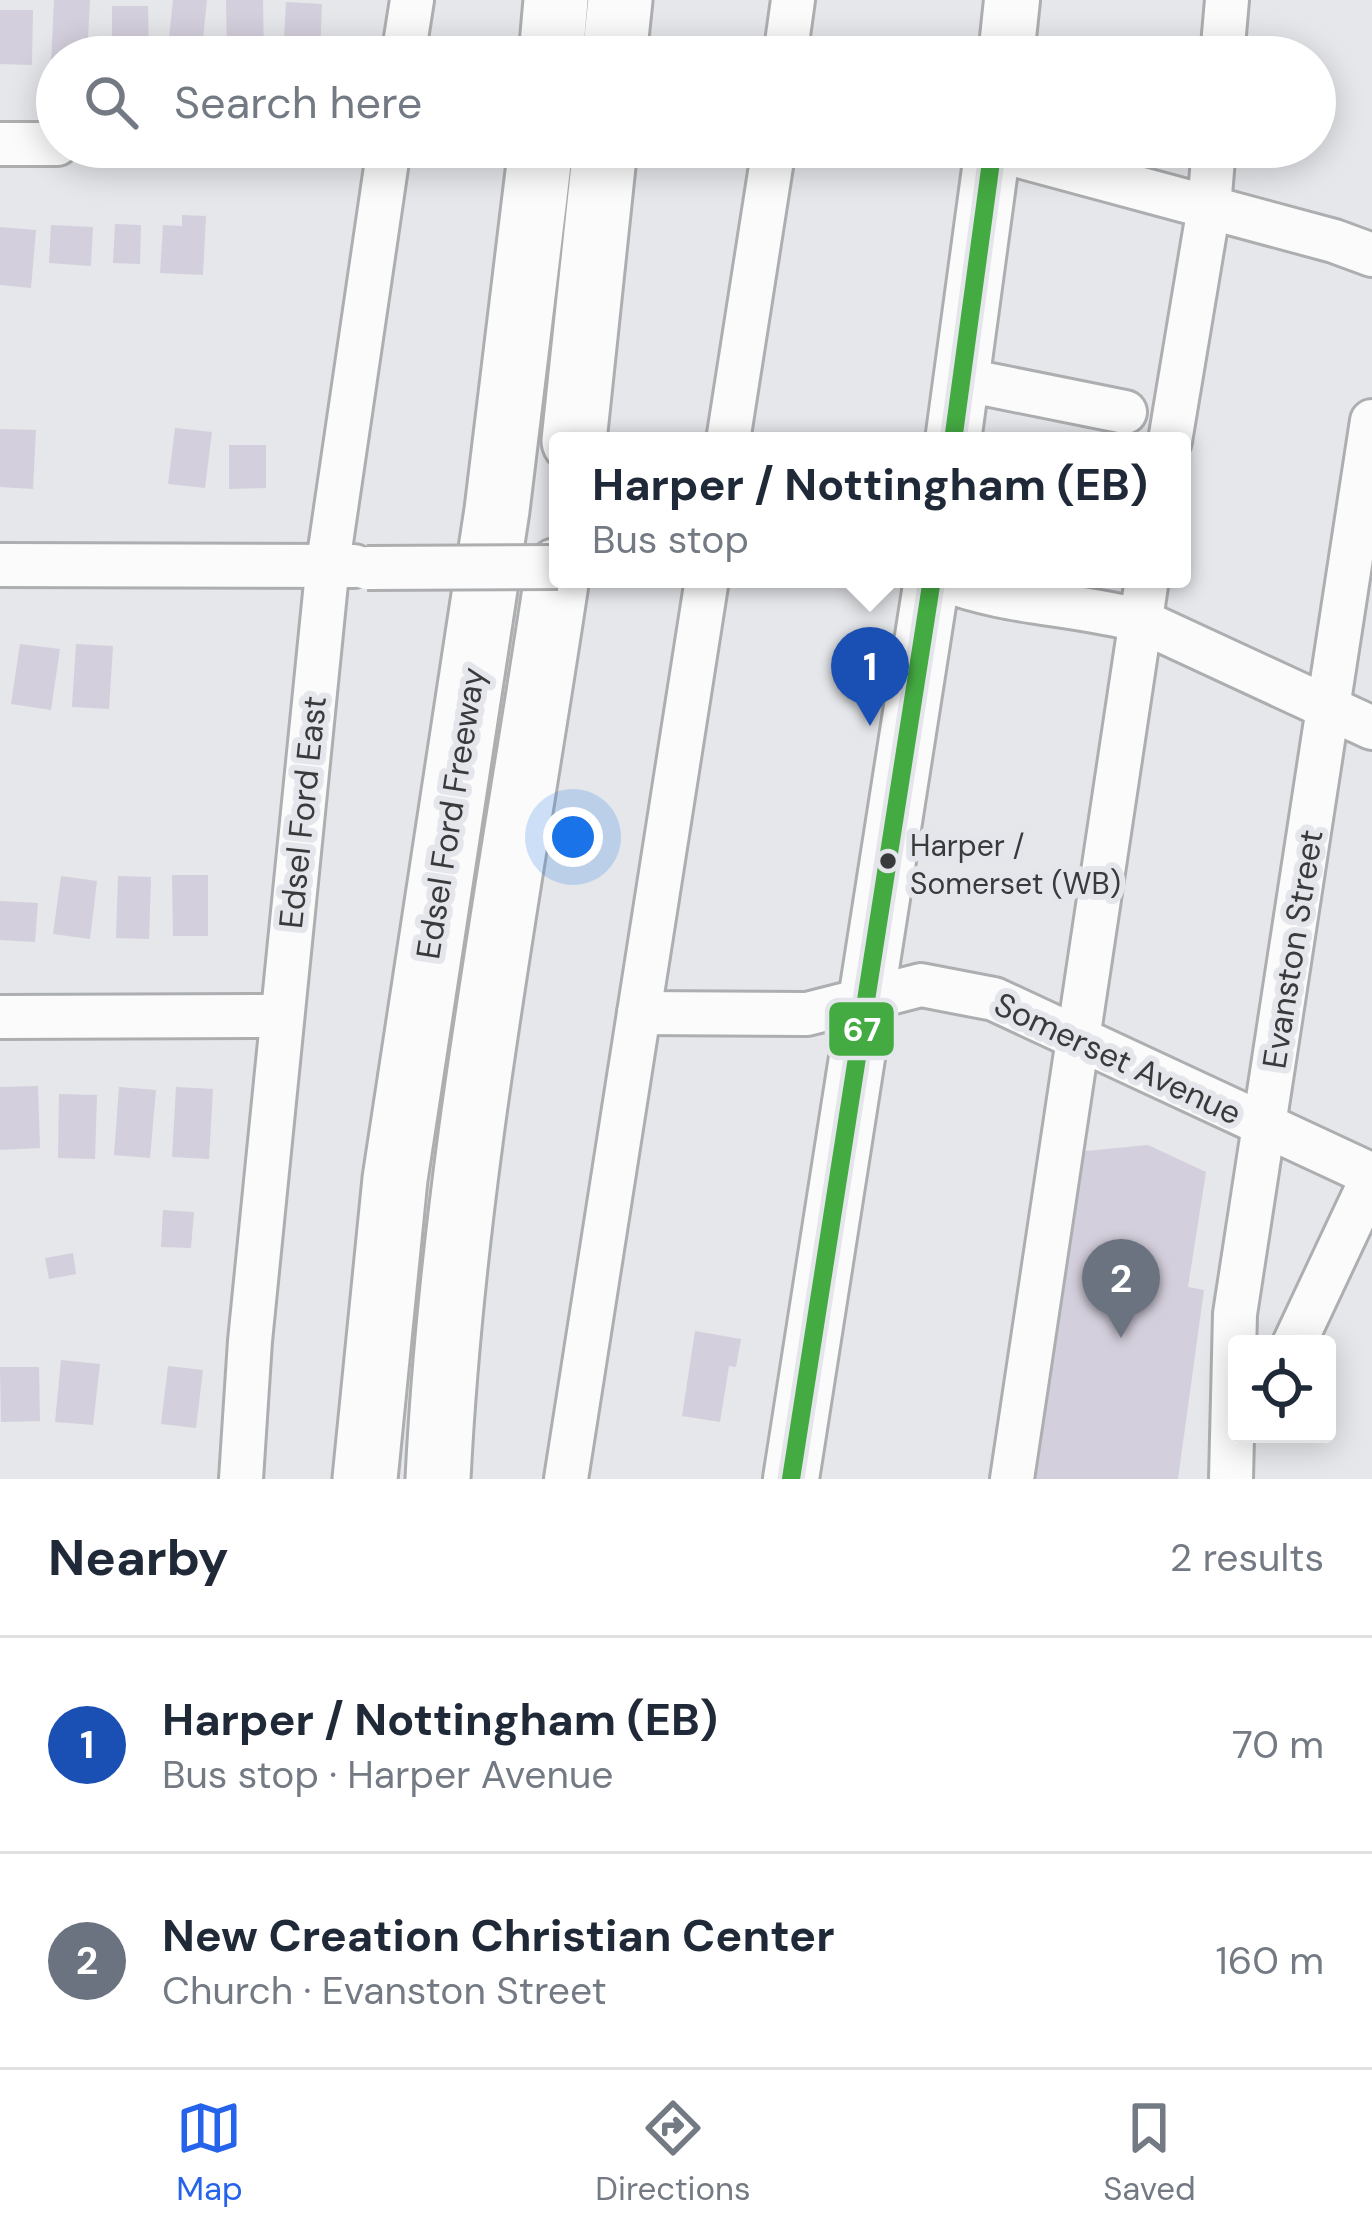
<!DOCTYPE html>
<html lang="en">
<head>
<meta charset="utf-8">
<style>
  :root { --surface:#fff; --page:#f2f2f3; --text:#1f2937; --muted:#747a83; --line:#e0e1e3; --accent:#2563eb }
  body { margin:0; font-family:"DM Sans",sans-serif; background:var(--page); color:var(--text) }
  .controls { position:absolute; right:36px; bottom:36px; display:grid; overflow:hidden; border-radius:12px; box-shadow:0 6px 30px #0003 }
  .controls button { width:108px; height:108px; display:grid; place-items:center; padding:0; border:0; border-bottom:3px solid var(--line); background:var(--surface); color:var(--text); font:60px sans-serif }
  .you { position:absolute; left:573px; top:837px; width:42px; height:42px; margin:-30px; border:9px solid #fff; border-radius:50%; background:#1a73e8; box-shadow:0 0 0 18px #1a73e833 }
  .badge { display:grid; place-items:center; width:78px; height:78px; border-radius:50%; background:var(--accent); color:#fff; font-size:39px; font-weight:700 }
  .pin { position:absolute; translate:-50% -99px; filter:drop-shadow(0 3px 6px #0008) }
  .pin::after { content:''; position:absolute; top:63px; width:42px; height:36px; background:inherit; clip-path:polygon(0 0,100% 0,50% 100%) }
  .popup { position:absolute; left:549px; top:432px; width:642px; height:156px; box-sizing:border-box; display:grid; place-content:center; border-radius:12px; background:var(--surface); filter:drop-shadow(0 3px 9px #0005); font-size:39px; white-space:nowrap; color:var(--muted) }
  .popup b { font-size:45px; color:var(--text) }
  .popup::after { content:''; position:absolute; left:50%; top:100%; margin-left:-24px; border:24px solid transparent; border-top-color:var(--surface) }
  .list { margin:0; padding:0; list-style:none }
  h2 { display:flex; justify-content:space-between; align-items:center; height:156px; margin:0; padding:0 48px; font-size:51px }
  h2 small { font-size:39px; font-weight:400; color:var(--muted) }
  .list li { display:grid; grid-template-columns:78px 1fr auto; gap:36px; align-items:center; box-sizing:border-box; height:216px; padding:0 48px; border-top:3px solid var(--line) }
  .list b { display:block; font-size:45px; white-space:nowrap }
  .list p { margin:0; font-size:39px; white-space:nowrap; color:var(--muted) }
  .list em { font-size:39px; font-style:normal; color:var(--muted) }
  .icon { flex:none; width:66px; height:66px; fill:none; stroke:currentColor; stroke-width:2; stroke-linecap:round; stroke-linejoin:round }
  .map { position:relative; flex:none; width:1372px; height:1479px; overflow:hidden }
  .search { position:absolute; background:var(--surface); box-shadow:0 6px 30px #0003; left:36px; right:36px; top:36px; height:132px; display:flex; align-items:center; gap:30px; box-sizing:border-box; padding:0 42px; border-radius:66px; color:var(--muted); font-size:45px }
  .sheet { height:588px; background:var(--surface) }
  nav { display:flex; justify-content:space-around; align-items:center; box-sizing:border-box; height:168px; border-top:3px solid var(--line); background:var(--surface); font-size:33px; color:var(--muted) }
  nav a { display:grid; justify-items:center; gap:6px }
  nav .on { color:var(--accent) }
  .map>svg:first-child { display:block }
  .building { fill:#d4cfdc }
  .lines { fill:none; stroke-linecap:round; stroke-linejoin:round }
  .minor-casing { stroke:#acaeb0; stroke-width:48 }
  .major-casing { stroke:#acaeb0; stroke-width:60 }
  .highway-casing { stroke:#acaeb0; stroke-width:69 }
  .minor { stroke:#fbfbfc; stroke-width:42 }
  .major { stroke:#fbfbfc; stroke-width:54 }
  .highway { stroke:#fbfbfc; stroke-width:63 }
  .minor-bridge-casing { stroke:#acaeb0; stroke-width:48; stroke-linecap:butt }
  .minor-bridge { stroke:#fbfbfc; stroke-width:42 }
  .bus-1-casing { stroke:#e4e6eb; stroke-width:27 }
  .bus-1 { stroke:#44aa42; stroke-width:18 }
  .bus-dot { fill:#393a3c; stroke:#e4e6eb; stroke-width:4.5 }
  .labels { text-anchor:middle; stroke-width:12; stroke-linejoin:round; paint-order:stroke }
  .bus-label { font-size:30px; fill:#393a3c; stroke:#e4e6eb; text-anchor:start }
  .street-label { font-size:33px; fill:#393a3c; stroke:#e4e6eb }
  .line-badge { stroke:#e4e6eb; stroke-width:4.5 }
  .badge-label { font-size:33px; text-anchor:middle; font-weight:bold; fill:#fff }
</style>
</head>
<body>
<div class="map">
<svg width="1372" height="1479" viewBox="0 0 1372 1479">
  <rect width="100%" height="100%" fill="#e5e7ea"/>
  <g class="building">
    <path d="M 54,0 L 90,0 L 87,57 L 57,57 L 57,63 L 51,63 Z"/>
    <path d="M 173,0 L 207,0 L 201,57 L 167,57 Z"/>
    <path d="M 226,0 L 263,0 L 264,57 L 227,57 Z"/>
    <path d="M 286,2 L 322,4 L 320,57 L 283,57 Z"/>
    <path d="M 112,6 L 148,6 L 149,57 L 112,57 Z"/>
    <path d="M 0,10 L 33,10 L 32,65 L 0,64 Z"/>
    <path d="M 182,215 L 206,216 L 203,275 L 160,273 L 163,225 L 182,226 Z"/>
    <path d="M 115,224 L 141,225 L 140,264 L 113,263 Z"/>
    <path d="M 51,225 L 93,227 L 91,266 L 49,263 Z"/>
    <path d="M 0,227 L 36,230 L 31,288 L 0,285 Z"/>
    <path d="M 175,428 L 212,432 L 205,488 L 168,484 Z"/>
    <path d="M 0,429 L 36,430 L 33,489 L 0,487 Z"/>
    <path d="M 229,445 L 266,445 L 266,488 L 229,489 Z"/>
    <path d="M 20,644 L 60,649 L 51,710 L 11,704 Z"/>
    <path d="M 76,644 L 113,646 L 109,709 L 72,707 Z"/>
    <path d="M 172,875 L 208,875 L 208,936 L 173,936 Z"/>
    <path d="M 61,876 L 97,881 L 90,939 L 53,934 Z"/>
    <path d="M 118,876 L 151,877 L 149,939 L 116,938 Z"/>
    <path d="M 0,901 L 38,903 L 35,942 L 0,940 Z"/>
    <path d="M 38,1086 L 40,1148 L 0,1150 L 0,1087 Z"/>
    <path d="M 119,1087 L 156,1090 L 150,1158 L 114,1155 Z"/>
    <path d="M 176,1087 L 213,1089 L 209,1159 L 172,1157 Z"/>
    <path d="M 59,1094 L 97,1095 L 95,1159 L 58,1158 Z"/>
    <path d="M 1148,1145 L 1206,1172 L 1188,1287 L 1204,1290 L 1178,1479 L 1025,1479 L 1076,1152 Z"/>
    <path d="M 163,1210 L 194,1212 L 191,1248 L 161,1247 Z"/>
    <path d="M 73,1253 L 76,1274 L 49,1279 L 45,1258 Z"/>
    <path d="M 695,1331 L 741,1339 L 736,1367 L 729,1366 L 720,1422 L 682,1416 Z"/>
    <path d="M 61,1360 L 100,1364 L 93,1425 L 55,1422 Z"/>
    <path d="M 168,1366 L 203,1370 L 196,1428 L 161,1424 Z"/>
    <path d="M 0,1367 L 39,1367 L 40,1421 L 1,1422 Z"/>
  </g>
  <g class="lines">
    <defs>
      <g id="minor">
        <path d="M 403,57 L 412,0"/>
        <path d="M 785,57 L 793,0"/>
        <path d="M 1222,57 L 1227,0"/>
        <path d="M 0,144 L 57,144"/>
        <path d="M 993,149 L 1334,241 L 1372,255"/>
        <path d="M 961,379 L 1125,412"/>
        <path d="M 728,441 L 774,147"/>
        <path d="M 1170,441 L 1209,207 L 1214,147"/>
        <path d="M 0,565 L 354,566"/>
        <path d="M 942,579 C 1006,604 1074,603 1141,621 L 1372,728"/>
        <path d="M 639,1013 L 807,1014 L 921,985 L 994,999 L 1372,1175"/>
        <path d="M 0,1017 L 282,1016"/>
        <path d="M 1294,1344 L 1372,1178"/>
        <path d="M 241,1479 L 250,1341 L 328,563 L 389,147"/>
        <path d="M 566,1479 L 707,579"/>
        <path d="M 1012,1479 L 1147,579"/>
        <path d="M 1231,1479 L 1235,1314 L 1372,421"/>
      </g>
      <g id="major">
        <path d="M 1006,57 L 1012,0"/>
        <path d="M 953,441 L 993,147"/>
        <path d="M 791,1479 L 932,579"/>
      </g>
      <g id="highway">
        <path d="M 551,57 L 556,0"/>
        <path d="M 614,57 L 620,0"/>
        <path d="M 574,441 L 605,147"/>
        <path d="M 365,1479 L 395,1179 L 497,510 L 541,147"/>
        <path d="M 438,1479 C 453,1174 513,872 558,570"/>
      </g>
    </defs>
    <use href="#minor" class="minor-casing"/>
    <use href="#major" class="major-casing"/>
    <use href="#highway" class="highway-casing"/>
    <use href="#minor" class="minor"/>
    <use href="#major" class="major"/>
    <use href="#highway" class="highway"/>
    <defs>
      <path id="minor-bridge" d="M 367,568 L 558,567"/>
    </defs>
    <use href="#minor-bridge" class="minor-bridge-casing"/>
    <use href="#minor-bridge" class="minor-bridge"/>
    <defs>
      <g id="bus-1">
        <path d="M 953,441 L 993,147"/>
        <path d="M 791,1479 L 932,579"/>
      </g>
    </defs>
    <use href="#bus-1" class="bus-1-casing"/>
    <use href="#bus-1" class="bus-1"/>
  </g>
  <circle class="bus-dot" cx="888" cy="861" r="10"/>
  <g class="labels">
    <g class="bus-label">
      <text x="910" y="856">Harper /<tspan x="910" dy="38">Somerset (WB)</tspan></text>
    </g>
    <g class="street-label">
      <text transform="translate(302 812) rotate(-84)" y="12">Edsel Ford East</text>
      <text transform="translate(450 813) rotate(-81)" y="12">Edsel Ford Freeway</text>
      <text transform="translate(1292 949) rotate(-81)" y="12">Evanston Street</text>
      <text transform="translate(1118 1058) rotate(25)" y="12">Somerset Avenue</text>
    </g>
  </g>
  <rect class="line-badge" x="827" y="1000" width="69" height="58" rx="12" fill="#44aa42"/>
  <g class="badge-label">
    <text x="862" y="1041">67</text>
  </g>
</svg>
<div class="controls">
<button><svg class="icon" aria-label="locate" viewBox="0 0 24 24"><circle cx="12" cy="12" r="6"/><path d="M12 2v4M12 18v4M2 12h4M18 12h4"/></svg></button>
</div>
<div class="you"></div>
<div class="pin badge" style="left:870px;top:726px;background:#1a4fb4">1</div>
<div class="popup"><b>Harper / Nottingham (EB)</b>Bus stop</div>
<div class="pin badge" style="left:1121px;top:1338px;background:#6b7280">2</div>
<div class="search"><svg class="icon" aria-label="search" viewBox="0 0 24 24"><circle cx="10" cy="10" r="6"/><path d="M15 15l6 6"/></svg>Search here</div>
</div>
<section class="sheet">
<h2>Nearby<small>2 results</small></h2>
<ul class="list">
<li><span class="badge" style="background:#1a4fb4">1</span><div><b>Harper / Nottingham (EB)</b><p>Bus stop · Harper Avenue</p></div><em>70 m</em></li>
<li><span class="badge" style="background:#6b7280">2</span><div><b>New Creation Christian Center</b><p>Church · Evanston Street</p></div><em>160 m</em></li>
</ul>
</section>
<nav>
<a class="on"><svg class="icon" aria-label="map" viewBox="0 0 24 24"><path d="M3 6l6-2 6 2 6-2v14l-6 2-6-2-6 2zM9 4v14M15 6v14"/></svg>Map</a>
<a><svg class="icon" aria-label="directions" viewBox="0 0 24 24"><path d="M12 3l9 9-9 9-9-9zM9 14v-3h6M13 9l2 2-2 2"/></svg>Directions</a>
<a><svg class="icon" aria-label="saved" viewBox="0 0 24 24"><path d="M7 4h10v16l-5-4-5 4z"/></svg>Saved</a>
</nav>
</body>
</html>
